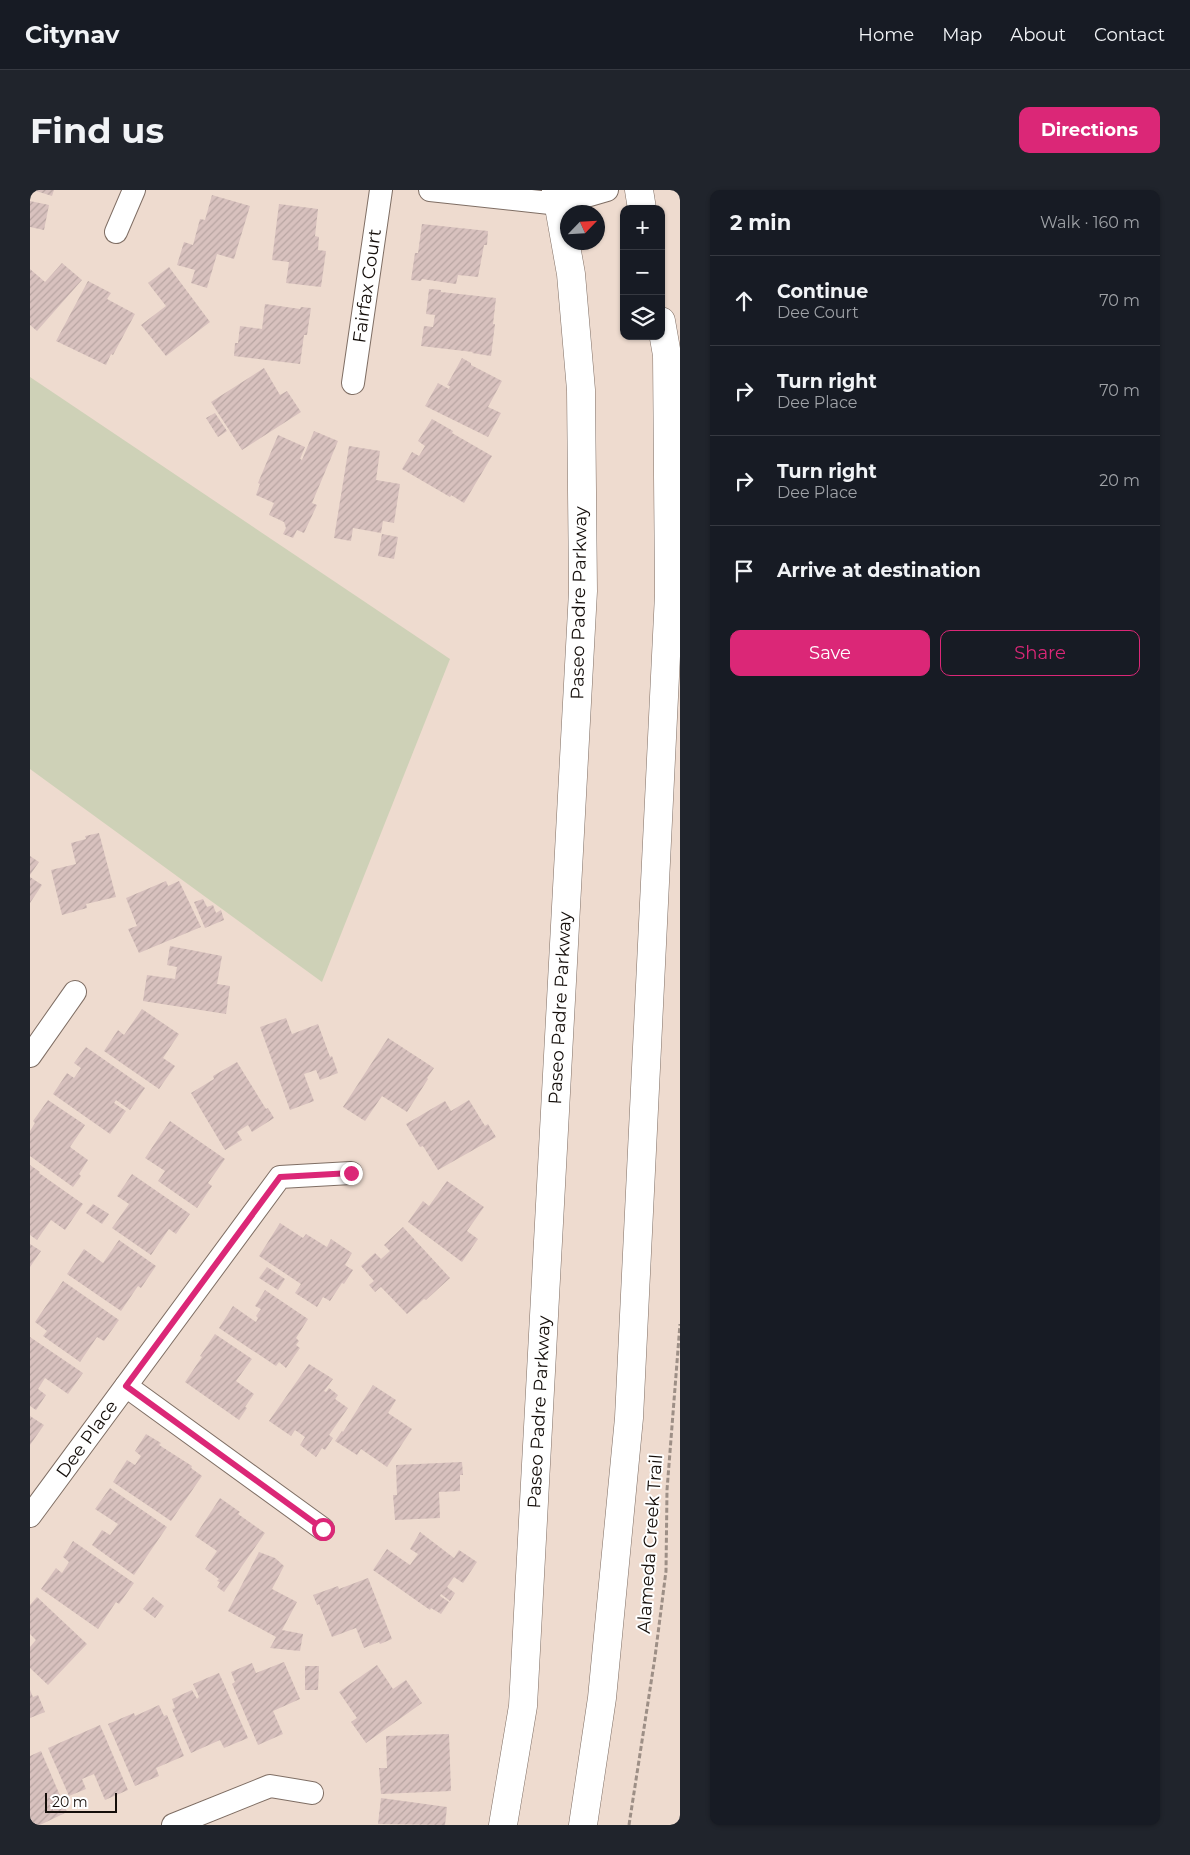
<!DOCTYPE html>
<html lang="en">
<head>
<meta charset="utf-8">
<style>
  :root { --surface:#171b24; --page:#20242c; --text:#f1f3f6; --muted:#9ea1a6; --line:#363941; --accent:#db2777 }
  body { margin:0; font-family:Montserrat,sans-serif; background:var(--page); color:var(--text) }
  .controls { position:absolute; right:15px; top:15px; display:grid; overflow:hidden; border-radius:10px; box-shadow:0 1px 4px #0004 }
  .controls button { width:45px; height:45px; display:grid; place-items:center; padding:0; border:0; border-bottom:1px solid var(--line); background:var(--surface); color:var(--text); font:25px sans-serif }
  .compass { position:absolute; left:530px; top:15px; width:45px; height:45px; border-radius:50%; background:var(--surface); box-shadow:0 1px 4px #0004; rotate:65deg }
  .scale { position:absolute; left:15px; bottom:12px; width:72px; box-sizing:border-box; padding-left:5px; border:2px solid #140e0a; border-top:0; font-size:14px; line-height:18px; white-space:nowrap; color:#140e0a; -webkit-text-stroke:4px #fff; paint-order:stroke }
  .stop { position:absolute; width:15px; height:15px; margin:-11px; border:4px solid #db2777; border-radius:50%; background:#fff }
  .stop.end { background:#db2777; border-color:#fff; box-shadow:0 1px 5px #0008 }
  .list { margin:0; padding:0; list-style:none }
  h2 { display:flex; justify-content:space-between; align-items:center; height:65px; margin:0; padding:0 20px; font-size:21px }
  h2 small { font-size:16px; font-weight:400; color:var(--muted) }
  .list li { display:grid; grid-template-columns:32px 1fr auto; gap:15px; align-items:center; box-sizing:border-box; height:90px; padding:0 20px; border-top:1px solid var(--line) }
  .list b { display:block; font-size:19px; white-space:nowrap }
  .list p { margin:0; font-size:16px; white-space:nowrap; color:var(--muted) }
  .list em { font-size:16px; font-style:normal; color:var(--muted) }
  .actions { display:flex; gap:10px; padding:15px 20px }
  .actions a { flex:1; padding:11px 0; border:1px solid var(--accent); border-radius:10px; text-align:center; font-size:18px; color:var(--accent) }
  .actions .main { background:var(--accent); color:#fff }
  .icon { flex:none; width:28px; height:28px; fill:none; stroke:currentColor; stroke-width:2; stroke-linecap:round; stroke-linejoin:round }
  .map { position:relative; flex:none; width:650px; height:1635px; overflow:hidden; border-radius:10px }
  header { display:flex; align-items:center; gap:30px; box-sizing:border-box; height:70px; padding:0 25px; background:var(--surface); border-bottom:1px solid var(--line) }
  header strong { font-size:24px }
  nav { display:flex; gap:28px; margin-inline-start:auto; font-size:18px }
  .intro { display:flex; align-items:center; justify-content:space-between; box-sizing:border-box; height:120px; padding:0 30px }
  h1 { margin:0; font-size:35px }
  .button { padding:12px 22px; border-radius:10px; background:var(--accent); color:#fff; font-size:18px; font-weight:700 }
  main { display:flex; gap:30px; padding:0 30px }
  aside { flex:1; background:var(--surface); border-radius:10px; box-shadow:0 1px 4px #0004 }
  .map>svg:first-child { display:block }
  .green { fill:#ced1b7 }
  .building { fill:url(#building-hatch) }
  .lines { fill:none; stroke-linecap:round; stroke-linejoin:round }
  .street-casing { stroke:#7f6e64; stroke-width:24 }
  .secondary-casing { stroke:#7f6e64; stroke-width:29 }
  .path { stroke:#9d8f86; stroke-width:3; stroke-dasharray:5 2.5; stroke-linecap:butt }
  .street { stroke:#fff; stroke-width:22 }
  .secondary { stroke:#fff; stroke-width:28 }
  .route { stroke:#db2777; stroke-width:6 }
  .labels { text-anchor:middle; stroke-width:4; stroke-linejoin:round; paint-order:stroke }
  .street-label { font-size:18px; fill:#140e0a; stroke:#fff }
</style>
</head>
<body>
<header>
<strong>Citynav</strong>
<nav><a>Home</a><a>Map</a><a>About</a><a>Contact</a></nav>
</header>
<div class="intro"><h1>Find us</h1><a class="button">Directions</a></div>
<main>
<div class="map">
<svg width="650" height="1635" viewBox="0 0 650 1635">
  <defs>
    <pattern id="building-hatch" width="6" height="6" patternUnits="userSpaceOnUse" patternTransform="scale(1.25)"><rect width="6" height="6" fill="#d8c1be"/><path d="M-1 1l2-2M0 6l6-6M5 7l2-2" fill="none" stroke="#b8a5a2"/></pattern>
  </defs>
  <rect width="100%" height="100%" fill="#eedbcf"/>
  <path class="green" d="M 0,187 L 420,469 L 292,792 L 0,579 Z"/>
  <g class="building">
    <path d="M 3,0 L 24,0 L 22,6 Z"/>
    <path d="M 182,5 L 220,16 L 204,69 L 187,64 L 177,98 L 161,93 L 165,80 L 147,75 L 154,52 L 163,55 L 170,29 L 175,30 Z"/>
    <path d="M 0,11 L 19,15 L 14,40 L 0,37 Z"/>
    <path d="M 249,14 L 288,19 L 285,46 L 289,47 L 288,60 L 296,61 L 291,97 L 256,93 L 259,72 L 242,70 Z"/>
    <path d="M 392,34 L 458,41 L 457,55 L 454,55 L 448,87 L 428,85 L 426,94 L 392,89 L 391,91 L 381,90 L 385,63 L 388,63 Z"/>
    <path d="M 32,73 L 52,90 L 7,141 L 0,135 L 0,79 L 15,92 Z"/>
    <path d="M 139,77 L 180,132 L 136,166 L 111,135 L 136,116 L 118,93 Z"/>
    <path d="M 58,91 L 81,103 L 77,109 L 105,124 L 83,165 L 81,164 L 76,175 L 26,151 Z"/>
    <path d="M 399,99 L 411,100 L 411,102 L 466,108 L 463,134 L 465,134 L 461,166 L 442,163 L 443,162 L 391,156 L 394,136 L 403,137 L 405,125 L 396,124 Z"/>
    <path d="M 235,114 L 270,119 L 271,117 L 281,118 L 277,145 L 274,145 L 270,174 L 204,166 L 205,153 L 208,153 L 210,136 L 232,139 Z"/>
    <path d="M 432,168 L 441,173 L 441,175 L 472,191 L 458,217 L 471,223 L 458,247 L 395,216 L 408,193 L 419,199 L 420,196 L 417,195 Z"/>
    <path d="M 234,178 L 250,205 L 257,201 L 271,222 L 212,260 L 181,212 Z"/>
    <path d="M 185,223 L 197,241 L 188,247 L 176,228 Z"/>
    <path d="M 402,229 L 423,241 L 422,243 L 462,266 L 434,313 L 421,305 L 420,307 L 372,279 L 382,262 L 389,266 L 395,256 L 388,251 Z"/>
    <path d="M 284,241 L 308,251 L 282,313 L 287,315 L 274,343 L 267,340 L 263,348 L 253,344 L 256,338 L 254,332 L 239,325 L 244,313 L 226,305 L 230,294 L 228,293 L 248,245 L 275,257 L 270,269 L 272,270 Z"/>
    <path d="M 319,256 L 350,261 L 346,290 L 370,294 L 364,333 L 353,331 L 351,343 L 323,338 L 321,351 L 304,348 Z"/>
    <path d="M 352,344 L 368,347 L 364,369 L 348,366 Z"/>
    <path d="M 69,643 L 86,707 L 56,714 L 57,718 L 32,725 L 21,680 L 46,674 L 41,653 L 56,649 L 55,646 Z"/>
    <path d="M 0,666 L 9,672 L 0,685 Z"/>
    <path d="M 0,687 L 12,695 L 0,713 Z"/>
    <path d="M 136,691 L 138,696 L 149,691 L 171,737 L 109,763 L 98,739 L 107,736 L 96,708 Z"/>
    <path d="M 173,709 L 177,717 L 183,715 L 186,723 L 191,720 L 194,730 L 175,738 L 164,712 Z"/>
    <path d="M 140,756 L 192,766 L 187,794 L 200,796 L 196,824 L 113,811 L 117,785 L 145,789 L 147,777 L 137,775 Z"/>
    <path d="M 112,819 L 149,844 L 133,868 L 145,876 L 129,899 L 74,861 L 88,840 L 94,845 Z"/>
    <path d="M 256,828 L 262,844 L 288,834 L 300,867 L 302,866 L 308,883 L 290,890 L 286,880 L 274,884 L 284,911 L 260,920 L 230,837 Z"/>
    <path d="M 358,848 L 404,878 L 397,888 L 398,889 L 377,922 L 352,906 L 335,931 L 313,917 Z"/>
    <path d="M 56,857 L 115,898 L 100,920 L 86,910 L 84,913 L 96,921 L 80,944 L 23,904 L 37,883 L 44,888 L 51,878 L 44,873 Z"/>
    <path d="M 207,872 L 236,919 L 238,918 L 244,928 L 222,942 L 218,935 L 207,942 L 212,950 L 195,960 L 161,903 L 184,889 L 183,886 Z"/>
    <path d="M 18,910 L 55,935 L 40,957 L 58,970 L 49,984 L 51,986 L 43,997 L 0,966 L 0,941 L 5,933 L 3,931 Z"/>
    <path d="M 439,910 L 455,936 L 458,934 L 466,947 L 408,980 L 393,956 L 390,957 L 376,934 L 415,911 L 421,921 Z"/>
    <path d="M 140,931 L 195,969 L 178,993 L 182,996 L 167,1018 L 128,991 L 135,981 L 115,968 Z"/>
    <path d="M 0,975 L 10,982 L 9,983 L 53,1014 L 35,1040 L 21,1030 L 7,1050 L 0,1045 Z"/>
    <path d="M 102,984 L 160,1024 L 146,1044 L 139,1039 L 121,1065 L 82,1038 L 99,1014 L 87,1006 Z"/>
    <path d="M 417,991 L 454,1017 L 437,1041 L 448,1049 L 432,1072 L 378,1032 L 393,1011 L 399,1016 Z"/>
    <path d="M 63,1014 L 79,1024 L 72,1034 L 56,1023 Z"/>
    <path d="M 250,1033 L 273,1048 L 276,1044 L 297,1057 L 301,1049 L 322,1063 L 315,1075 L 323,1080 L 314,1094 L 312,1093 L 300,1111 L 293,1107 L 287,1117 L 265,1103 L 271,1094 L 229,1066 Z"/>
    <path d="M 373,1037 L 420,1088 L 396,1110 L 394,1109 L 377,1124 L 351,1097 L 345,1102 L 339,1095 L 344,1091 L 331,1076 L 345,1063 L 351,1069 L 360,1061 L 354,1055 Z"/>
    <path d="M 89,1050 L 126,1076 L 111,1098 L 108,1096 L 91,1121 L 37,1084 L 54,1059 L 73,1073 Z"/>
    <path d="M 0,1054 L 11,1061 L 0,1077 Z"/>
    <path d="M 237,1077 L 255,1089 L 248,1100 L 229,1088 Z"/>
    <path d="M 33,1091 L 89,1130 L 74,1151 L 67,1147 L 50,1172 L 13,1146 L 17,1141 L 5,1132 Z"/>
    <path d="M 235,1100 L 278,1129 L 266,1148 L 269,1151 L 266,1155 L 270,1158 L 256,1178 L 249,1172 L 246,1176 L 189,1138 L 203,1116 L 226,1132 L 228,1128 L 226,1126 L 231,1119 L 225,1116 Z"/>
    <path d="M 185,1144 L 222,1169 L 206,1191 L 224,1204 L 215,1217 L 217,1218 L 209,1230 L 155,1192 L 172,1167 L 170,1166 Z"/>
    <path d="M 0,1147 L 53,1183 L 38,1204 L 15,1188 L 8,1199 L 16,1205 L 6,1220 L 0,1216 Z"/>
    <path d="M 279,1174 L 303,1189 L 294,1201 L 296,1202 L 299,1198 L 308,1205 L 305,1209 L 318,1218 L 299,1245 L 303,1248 L 295,1260 L 292,1258 L 286,1267 L 270,1255 L 275,1247 L 265,1240 L 261,1246 L 239,1231 Z"/>
    <path d="M 343,1195 L 366,1210 L 358,1223 L 382,1239 L 357,1277 L 331,1259 L 327,1265 L 305,1251 L 312,1241 L 313,1242 Z"/>
    <path d="M 0,1226 L 14,1235 L 0,1255 Z"/>
    <path d="M 116,1244 L 131,1253 L 129,1255 L 162,1276 L 161,1278 L 172,1286 L 141,1331 L 83,1292 L 97,1270 L 105,1275 L 111,1266 L 105,1261 Z"/>
    <path d="M 432,1272 L 433,1285 L 430,1285 L 430,1301 L 409,1302 L 410,1328 L 365,1330 L 363,1305 L 367,1305 L 366,1275 Z"/>
    <path d="M 80,1298 L 137,1337 L 104,1385 L 62,1355 L 72,1340 L 80,1345 L 88,1334 L 65,1319 Z"/>
    <path d="M 190,1308 L 210,1322 L 208,1324 L 235,1343 L 194,1402 L 187,1397 L 190,1392 L 187,1391 L 189,1389 L 175,1379 L 187,1361 L 165,1346 Z"/>
    <path d="M 390,1342 L 424,1368 L 429,1360 L 447,1372 L 433,1393 L 424,1387 L 417,1397 L 425,1403 L 420,1411 L 411,1404 L 410,1406 L 419,1412 L 411,1424 L 401,1418 L 400,1420 L 343,1380 L 357,1359 L 380,1375 L 388,1364 L 380,1359 Z"/>
    <path d="M 43,1351 L 104,1393 L 89,1414 L 86,1412 L 68,1439 L 11,1399 L 26,1378 L 32,1383 L 39,1372 L 33,1367 Z"/>
    <path d="M 229,1362 L 245,1368 L 254,1376 L 242,1399 L 267,1412 L 252,1440 L 273,1444 L 270,1461 L 240,1458 L 246,1447 L 198,1421 Z"/>
    <path d="M 338,1388 L 362,1449 L 350,1454 L 349,1452 L 334,1458 L 326,1438 L 302,1447 L 289,1414 L 287,1415 L 283,1405 L 308,1396 L 309,1399 Z"/>
    <path d="M 7,1407 L 57,1454 L 18,1495 L 0,1478 L 0,1457 L 6,1450 L 0,1444 L 0,1415 Z"/>
    <path d="M 123,1407 L 134,1416 L 125,1428 L 113,1419 Z"/>
    <path d="M 254,1472 L 270,1509 L 243,1521 L 253,1544 L 228,1555 L 202,1494 L 205,1492 L 201,1482 L 222,1473 L 226,1483 Z"/>
    <path d="M 347,1475 L 363,1499 L 376,1490 L 392,1513 L 336,1553 L 321,1532 L 327,1528 L 309,1502 Z"/>
    <path d="M 275,1476 L 289,1476 L 288,1500 L 275,1500 Z"/>
    <path d="M 189,1483 L 218,1548 L 194,1558 L 190,1550 L 161,1563 L 142,1519 L 145,1518 L 142,1509 L 162,1500 L 167,1509 L 169,1507 L 163,1494 Z"/>
    <path d="M 0,1500 L 3,1507 L 8,1505 L 15,1522 L 0,1528 Z"/>
    <path d="M 129,1515 L 134,1526 L 137,1525 L 154,1566 L 126,1578 L 129,1586 L 105,1596 L 78,1534 L 104,1523 L 105,1526 Z"/>
    <path d="M 70,1535 L 98,1600 L 75,1610 L 64,1584 L 52,1589 L 56,1599 L 39,1606 L 18,1558 Z"/>
    <path d="M 419,1544 L 421,1601 L 351,1604 L 349,1578 L 357,1578 L 356,1546 Z"/>
    <path d="M 11,1561 L 37,1622 L 10,1635 L 0,1635 L 0,1566 Z"/>
    <path d="M 351,1608 L 417,1617 L 415,1635 L 348,1634 Z"/>
  </g>
  <g class="lines">
    <defs>
      <g id="street">
        <path d="M 400,0 L 529,14 L 577,0"/>
        <path d="M 86,42 L 104,0"/>
        <path d="M 323,193 L 351,0"/>
        <path d="M 0,866 L 45,802"/>
        <path d="M 96,1196 L 293,1339"/>
        <path d="M 0,1326 L 250,987 L 321,983"/>
        <path d="M 143,1635 L 240,1596 L 282,1603"/>
      </g>
      <g id="secondary">
        <path d="M 609,0 L 612,19"/>
        <path d="M 473,1635 L 493,1516 L 553,401 L 551,200 L 541,84 L 526,0"/>
        <path d="M 553,1635 L 572,1508 L 599,1228 L 639,404 L 637,165 L 631,131"/>
      </g>
    </defs>
    <use href="#street" class="street-casing"/>
    <use href="#secondary" class="secondary-casing"/>
    <path class="path" d="M 599,1635 L 625,1467 L 636,1381 L 637,1300 L 650,1134"/>
    <use href="#street" class="street"/>
    <use href="#secondary" class="secondary"/>
  </g>
  <g class="lines">
    <path class="route" d="M 293,1339 L 96,1196 L 250,987 L 321,983"/>
  </g>
  <g class="labels">
    <g class="street-label">
      <text transform="translate(337 96) rotate(-82)" y="6">Fairfax Court</text>
      <text transform="translate(549 413) rotate(-89)" y="6">Paseo Padre Parkway</text>
      <text transform="translate(530 818) rotate(-87)" y="6">Paseo Padre Parkway</text>
      <text transform="translate(509 1222) rotate(-87)" y="6">Paseo Padre Parkway</text>
      <text transform="translate(57 1249) rotate(-54)" y="6">Dee Place</text>
      <text transform="translate(620 1354) rotate(-86)" y="6">Alameda Creek Trail</text>
    </g>
  </g>
</svg>
<div class="controls">
<button>+</button>
<button>−</button>
<button><svg class="icon" aria-label="layers" viewBox="0 0 24 24"><path d="M12 4l9 5-9 5-9-5zM3 14l9 5 9-5"/></svg></button>
</div>
<svg class="compass" viewBox="-18 -18 36 36"><path d="M0-13l5 13h-10z" fill="#e53935"/><path d="M0 13l5-13h-10z" fill="#9ea1a6"/></svg>
<div class="scale">20 m</div>
<div class="stop" style="left:293px;top:1339px"></div>
<div class="stop end" style="left:321px;top:983px"></div>
</div>
<aside>
<h2>2 min<small>Walk · 160 m</small></h2>
<ul class="list">
<li><svg class="icon" aria-label="ahead" viewBox="0 0 24 24"><path d="M12 20V5M6 11l6-6 6 6"/></svg><div><b>Continue</b><p>Dee Court</p></div><em>70 m</em></li>
<li><svg class="icon" aria-label="right" viewBox="0 0 24 24"><path d="M7 20v-9h11M14 6l5 5-5 5"/></svg><div><b>Turn right</b><p>Dee Place</p></div><em>70 m</em></li>
<li><svg class="icon" aria-label="right" viewBox="0 0 24 24"><path d="M7 20v-9h11M14 6l5 5-5 5"/></svg><div><b>Turn right</b><p>Dee Place</p></div><em>20 m</em></li>
<li><svg class="icon" aria-label="arrive" viewBox="0 0 24 24"><path d="M6 21V4h12l-3 4 3 4H6"/></svg><div><b>Arrive at destination</b></div></li>
</ul>
<div class="actions"><a class="main">Save</a><a>Share</a></div>
</aside>
</main>
</body>
</html>
